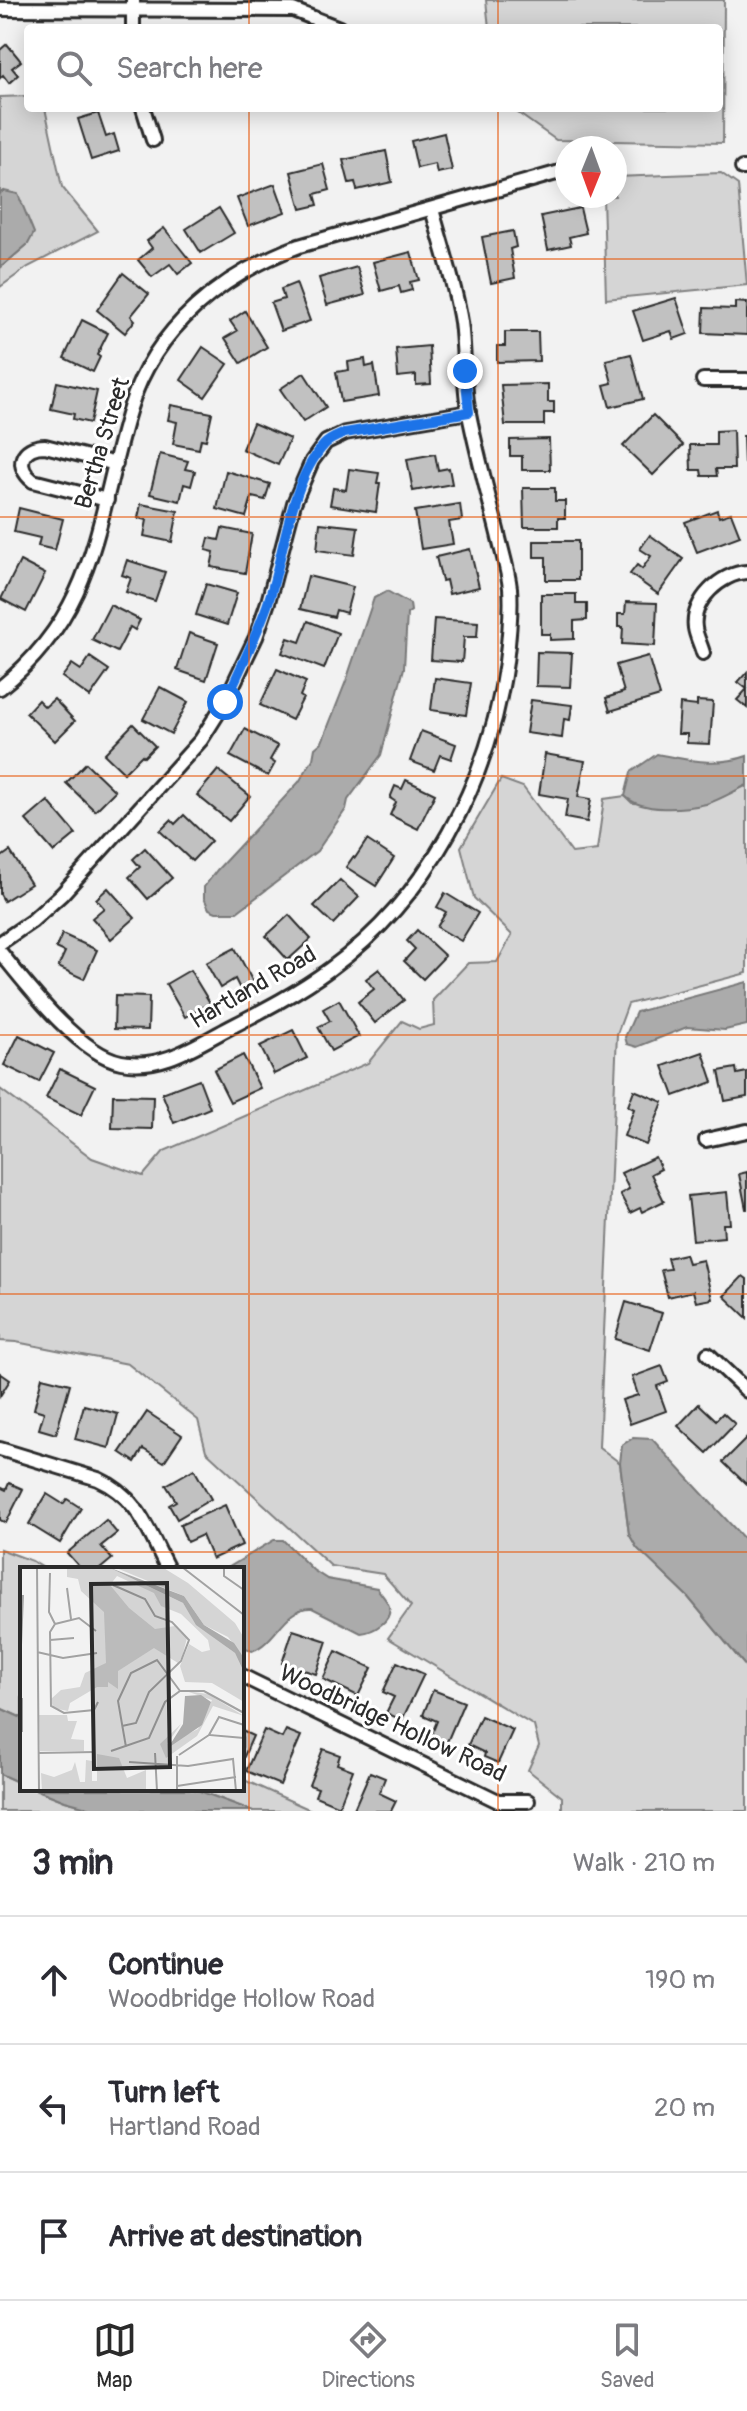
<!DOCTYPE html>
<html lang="en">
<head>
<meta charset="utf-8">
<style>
  :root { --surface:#fff; --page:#f7f7f7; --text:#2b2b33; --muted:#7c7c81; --line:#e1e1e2; --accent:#2b2b2b }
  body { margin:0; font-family:Pangolin,sans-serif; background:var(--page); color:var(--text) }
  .compass { position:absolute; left:555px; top:136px; width:72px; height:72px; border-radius:50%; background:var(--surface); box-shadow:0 4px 20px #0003; rotate:181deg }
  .stop { position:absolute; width:24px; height:24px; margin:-18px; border:6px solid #1a73e8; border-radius:50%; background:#fff }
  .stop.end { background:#1a73e8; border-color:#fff; box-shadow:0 2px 8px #0008 }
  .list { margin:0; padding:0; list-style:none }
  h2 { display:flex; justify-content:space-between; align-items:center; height:104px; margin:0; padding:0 32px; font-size:34px }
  h2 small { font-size:26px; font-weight:400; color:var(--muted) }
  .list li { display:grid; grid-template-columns:52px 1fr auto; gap:24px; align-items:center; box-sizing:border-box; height:128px; padding:0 32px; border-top:2px solid var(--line) }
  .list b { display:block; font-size:30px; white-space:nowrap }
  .list p { margin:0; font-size:26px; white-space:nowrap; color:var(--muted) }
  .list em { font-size:26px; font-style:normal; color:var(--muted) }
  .icon { flex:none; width:44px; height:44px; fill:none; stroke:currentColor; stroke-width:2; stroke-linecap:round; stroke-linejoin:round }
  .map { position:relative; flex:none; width:747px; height:1811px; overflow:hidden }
  .search { position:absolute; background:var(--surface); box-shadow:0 4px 20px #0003; left:24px; right:24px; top:24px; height:88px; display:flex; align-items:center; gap:20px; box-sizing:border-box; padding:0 28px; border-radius:8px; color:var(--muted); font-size:30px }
  .sheet { height:488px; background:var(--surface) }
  nav { display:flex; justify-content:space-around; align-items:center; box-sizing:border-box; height:112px; border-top:2px solid var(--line); background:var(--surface); font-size:22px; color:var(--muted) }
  nav a { display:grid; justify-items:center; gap:4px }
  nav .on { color:var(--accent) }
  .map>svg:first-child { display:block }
  .green { fill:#d5d5d5; stroke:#808080; stroke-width:2 }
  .water { fill:#ababab; stroke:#787878; stroke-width:2 }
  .building { fill:#c1c1c1; stroke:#2b2b2b; stroke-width:2 }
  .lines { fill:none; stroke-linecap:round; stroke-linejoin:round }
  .minor-casing { stroke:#2b2b2b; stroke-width:18 }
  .minor { stroke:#fff; stroke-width:12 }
  .route { stroke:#1a73e8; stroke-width:10 }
  .grid { fill:none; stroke:#e8590c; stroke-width:2; stroke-opacity:0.55 }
  .labels { text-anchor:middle; stroke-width:6; stroke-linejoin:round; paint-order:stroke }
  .street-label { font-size:24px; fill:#2b2b2b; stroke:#fff }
  .inset-road { fill:none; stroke:#a2a2a2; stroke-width:2 }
  .view { fill:#2b2b2b; fill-opacity:0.15; stroke:#2b2b2b; stroke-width:4 }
  .inset-edge { fill:none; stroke:#2b2b2b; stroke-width:4 }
</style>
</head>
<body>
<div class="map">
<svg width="747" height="1811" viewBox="0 0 747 1811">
  <rect width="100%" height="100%" fill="#f2f2f2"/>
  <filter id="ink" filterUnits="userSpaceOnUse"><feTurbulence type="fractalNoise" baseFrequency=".0125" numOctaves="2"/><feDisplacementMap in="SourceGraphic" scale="16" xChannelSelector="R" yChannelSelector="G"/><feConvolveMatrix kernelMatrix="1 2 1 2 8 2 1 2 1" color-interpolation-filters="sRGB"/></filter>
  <g filter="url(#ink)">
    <g class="green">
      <path d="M 486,0 L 724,0 L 723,143 L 556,140 L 511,108 L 719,108 L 719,28 L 489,28 Z"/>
      <path d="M 28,96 L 28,108 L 45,108 L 62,187 L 98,231 L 28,267 L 0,287 L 0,268 L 28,244 L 4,191 L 0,193 L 0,97 Z"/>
      <path d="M 721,173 L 738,185 L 747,285 L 606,299 L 603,196 L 615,196 L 615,177 Z"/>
      <path d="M 501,779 L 523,787 L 572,853 L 597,850 L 604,799 L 625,796 L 632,803 L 707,804 L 747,785 L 747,973 L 628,1004 L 617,1034 L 599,1447 L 620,1463 L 629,1534 L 637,1548 L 688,1597 L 747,1668 L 747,1811 L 562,1811 L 562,1797 L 528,1770 L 539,1746 L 534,1726 L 388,1638 L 411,1606 L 383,1574 L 331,1566 L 206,1451 L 198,1420 L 128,1364 L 16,1342 L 0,1341 L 0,1089 L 92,1158 L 143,1176 L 164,1151 L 368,1063 L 402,1021 L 419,1029 L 434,1025 L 433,1000 L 468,963 L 497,962 L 512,935 L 474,898 L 461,847 Z"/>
      <path d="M 0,1549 L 32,1561 L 45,1569 L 22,1569 L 22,1718 L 0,1708 Z"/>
      <path d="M 0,1774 L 22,1784 L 22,1789 L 35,1789 L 65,1801 L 102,1811 L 0,1811 Z"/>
      <path d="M 242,1779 L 313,1811 L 253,1811 L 194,1789 L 242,1789 Z"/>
    </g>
    <g class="water">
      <path d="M 4,191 L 18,194 L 34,233 L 28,244 L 0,268 L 0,193 Z"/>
      <path d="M 387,591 L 410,604 L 411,611 L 407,614 L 404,668 L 381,755 L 348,800 L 346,809 L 317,851 L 237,912 L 216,912 L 209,909 L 204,898 L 204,887 L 217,870 L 299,782 L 313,759 L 315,748 L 322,742 L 346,681 L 374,598 Z"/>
      <path d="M 657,754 C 687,760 717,767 747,756 L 747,785 C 734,791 720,800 706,804 C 684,809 642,813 625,796 L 631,772 Z"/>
      <path d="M 747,982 L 747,1025 L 725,1030 L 687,1027 L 637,1047 L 627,1044 L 625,1037 L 636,1012 Z"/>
      <path d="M 633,1438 L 652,1439 L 747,1542 L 747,1668 L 688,1597 L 637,1548 L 629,1534 L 620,1463 L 622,1445 Z"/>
      <path d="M 274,1540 L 283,1540 L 313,1570 L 327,1579 L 377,1588 C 380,1593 387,1600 389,1606 C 393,1621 373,1632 361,1633 L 312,1608 C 285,1606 276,1643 252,1651 L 242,1646 L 242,1569 L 226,1569 Z"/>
      <path d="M 0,1708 L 22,1718 L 22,1784 L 0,1774 Z"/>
      <path d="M 35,1789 L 194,1789 L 253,1811 L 102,1811 L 65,1801 Z"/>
    </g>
    <g class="building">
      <path d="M 7,44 L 21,61 L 12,68 L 18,75 L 9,83 L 3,75 L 0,78 L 0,50 Z"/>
      <path d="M 98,113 L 106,137 L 114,134 L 119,151 L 91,160 L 78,119 Z"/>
      <path d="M 444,133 L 452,170 L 437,173 L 435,164 L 417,168 L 411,141 Z"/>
      <path d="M 386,151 L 392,182 L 357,190 L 355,182 L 349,183 L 343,160 Z"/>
      <path d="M 323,164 L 330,190 L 315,194 L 318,205 L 301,209 L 291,172 Z"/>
      <path d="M 275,184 L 285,212 L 248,226 L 237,198 Z"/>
      <path d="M 219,208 L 234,233 L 201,253 L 186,229 Z"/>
      <path d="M 580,208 L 586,233 L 569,237 L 571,245 L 548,250 L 541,216 Z"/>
      <path d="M 164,228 L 192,263 L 178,274 L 170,264 L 152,277 L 138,260 L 152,248 L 147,241 Z"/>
      <path d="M 513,231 L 516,247 L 510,249 L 515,278 L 491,283 L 482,237 Z"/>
      <path d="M 411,252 L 419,280 L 410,282 L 412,290 L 401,293 L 399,286 L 381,291 L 373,262 Z"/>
      <path d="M 357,267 L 365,295 L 327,305 L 319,278 Z"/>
      <path d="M 123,273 L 149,294 L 131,316 L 135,320 L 125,333 L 97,310 Z"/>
      <path d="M 296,283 L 310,321 L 281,331 L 271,303 L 284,299 L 281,289 Z"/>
      <path d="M 676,298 L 688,334 L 674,339 L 671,331 L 643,340 L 633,311 Z"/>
      <path d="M 735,302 L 747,303 L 747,335 L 703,333 L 704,308 L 735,309 Z"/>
      <path d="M 245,311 L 267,347 L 241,363 L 225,338 L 237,331 L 230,321 Z"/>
      <path d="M 82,320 L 108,333 L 97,355 L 100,357 L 93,372 L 64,358 Z"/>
      <path d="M 505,332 L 538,332 L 539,361 L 497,362 L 497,346 L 505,346 Z"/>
      <path d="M 429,346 L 431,384 L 416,385 L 416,375 L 398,377 L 396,349 Z"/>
      <path d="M 203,347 L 228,364 L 205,397 L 181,380 Z"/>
      <path d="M 631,354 L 643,399 L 610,407 L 604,385 L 612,383 L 606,360 Z"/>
      <path d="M 365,359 L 366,367 L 374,365 L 379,396 L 341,402 L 336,372 L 349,370 L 348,362 Z"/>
      <path d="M 304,373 L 326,407 L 303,422 L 280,389 Z"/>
      <path d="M 57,382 L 97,391 L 90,423 L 73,419 L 74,414 L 51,409 Z"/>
      <path d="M 548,384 L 548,402 L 554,402 L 554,413 L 544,413 L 544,425 L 505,425 L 501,385 Z"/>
      <path d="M 171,405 L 212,413 L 206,440 L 201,439 L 199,449 L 173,444 L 177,422 L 168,420 Z"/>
      <path d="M 653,415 L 683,445 L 653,475 L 623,446 Z"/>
      <path d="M 253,423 L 290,439 L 278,465 L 242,449 Z"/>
      <path d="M 733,430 L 734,469 L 716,469 L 717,476 L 702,476 L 701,470 L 691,470 L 690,445 L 716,445 L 716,431 Z"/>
      <path d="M 743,436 L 747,436 L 747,463 L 744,463 Z"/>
      <path d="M 549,439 L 550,470 L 522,470 L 522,456 L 510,456 L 510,440 Z"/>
      <path d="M 160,454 L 188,461 L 185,469 L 195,471 L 191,486 L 184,484 L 180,501 L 150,494 Z"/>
      <path d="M 435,454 L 438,470 L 449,468 L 452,484 L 413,491 L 407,459 Z"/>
      <path d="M 349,469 L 379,473 L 377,483 L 380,483 L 376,512 L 330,505 L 333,488 L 346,490 Z"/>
      <path d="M 226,471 L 270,484 L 265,500 L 252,497 L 246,517 L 217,509 Z"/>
      <path d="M 523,488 L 555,488 L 555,501 L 565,501 L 565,518 L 558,518 L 558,527 L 524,527 Z"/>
      <path d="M 141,504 L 178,511 L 172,542 L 144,536 L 147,520 L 138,518 Z"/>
      <path d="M 460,504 L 462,520 L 449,522 L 453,544 L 421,549 L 415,511 Z"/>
      <path d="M 19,508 L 63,519 L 55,550 L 38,546 L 40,538 L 14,532 Z"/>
      <path d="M 717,510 L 719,517 L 731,513 L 740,536 L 697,552 L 685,522 Z"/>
      <path d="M 320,523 L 358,527 L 354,555 L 317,550 Z"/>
      <path d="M 222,528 L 252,534 L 245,573 L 211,567 L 214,552 L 206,550 L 209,538 L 219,540 Z"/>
      <path d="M 650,535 L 683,559 L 658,594 L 630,574 L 637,565 L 642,569 L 651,556 L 640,549 Z"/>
      <path d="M 534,541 L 578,541 L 578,580 L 546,580 L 546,557 L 534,557 Z"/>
      <path d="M 470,549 L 479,587 L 449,594 L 446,580 L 442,581 L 436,557 Z"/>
      <path d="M 127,560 L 165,572 L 155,601 L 126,592 L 131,578 L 122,575 Z"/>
      <path d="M 20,561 L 45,574 L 26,612 L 1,599 Z"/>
      <path d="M 308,576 L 353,587 L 346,613 L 336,610 L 334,617 L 300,609 Z"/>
      <path d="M 206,584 L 237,593 L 227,625 L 196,615 Z"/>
      <path d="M 541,594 L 576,594 L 576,604 L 587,604 L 587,620 L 574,621 L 574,639 L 550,640 L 550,634 L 541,634 Z"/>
      <path d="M 626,602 L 657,603 L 655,646 L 622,644 L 623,627 L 618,627 L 618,614 L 625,614 Z"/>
      <path d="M 110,605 L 140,620 L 135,630 L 130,627 L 117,652 L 92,640 Z"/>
      <path d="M 434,619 L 478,622 L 477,637 L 464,637 L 462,662 L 431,660 Z"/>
      <path d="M 308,621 L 338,633 L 324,669 L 282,653 L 288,638 L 300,642 Z"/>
      <path d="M 189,633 L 218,643 L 206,680 L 177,670 Z"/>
      <path d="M 537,652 L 572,653 L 570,687 L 536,686 Z"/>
      <path d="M 648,656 L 660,696 L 610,711 L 606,698 L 624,692 L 616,665 Z"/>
      <path d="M 90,657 L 109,670 L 90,697 L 62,677 L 72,664 L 81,670 Z"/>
      <path d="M 277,669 L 306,682 L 300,696 L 303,698 L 292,720 L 260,705 Z"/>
      <path d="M 747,672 L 747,708 L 737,700 L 747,689 L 738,682 Z"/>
      <path d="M 435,678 L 471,683 L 466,715 L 431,710 Z"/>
      <path d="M 160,687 L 188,702 L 171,734 L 143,719 Z"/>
      <path d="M 54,699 L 75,721 L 55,741 L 26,713 L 38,700 L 45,707 Z"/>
      <path d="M 531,700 L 572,705 L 570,720 L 564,719 L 562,738 L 526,733 Z"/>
      <path d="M 697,701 L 713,702 L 710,744 L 687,743 L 687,734 L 678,734 L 680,704 L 697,706 Z"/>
      <path d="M 133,724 L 155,746 L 144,757 L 142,755 L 124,773 L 104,754 Z"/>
      <path d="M 245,729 L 278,746 L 270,760 L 275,763 L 268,776 L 230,756 Z"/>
      <path d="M 421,731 L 456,744 L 451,759 L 440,755 L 434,770 L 410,761 Z"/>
      <path d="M 545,754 L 585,761 L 578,797 L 591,799 L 587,822 L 565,818 L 568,799 L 539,794 Z"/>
      <path d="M 86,763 L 115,791 L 95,811 L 66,783 Z"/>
      <path d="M 218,770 L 250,796 L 229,821 L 197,795 Z"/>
      <path d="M 406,780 L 435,794 L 418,829 L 390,815 L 396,802 L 390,798 L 395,786 L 402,789 Z"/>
      <path d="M 48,801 L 76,834 L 54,852 L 26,820 Z"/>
      <path d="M 184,815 L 211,841 L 192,861 L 160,831 L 171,820 L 175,824 Z"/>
      <path d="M 367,840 L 394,858 L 376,886 L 346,867 L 353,857 L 355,858 Z"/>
      <path d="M 145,848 L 172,878 L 148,899 L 129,877 L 140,867 L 133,859 Z"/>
      <path d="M 10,851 L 31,884 L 4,901 L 0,894 L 0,858 Z"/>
      <path d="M 340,880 L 359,897 L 333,924 L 314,906 Z"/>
      <path d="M 108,888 L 135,918 L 111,939 L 92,918 L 104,908 L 96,899 Z"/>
      <path d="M 445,893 L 478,913 L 461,941 L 437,927 L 446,912 L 437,907 Z"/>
      <path d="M 289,915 L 311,939 L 288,960 L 266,936 Z"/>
      <path d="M 417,930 L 445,956 L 423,979 L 404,961 L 415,949 L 407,941 Z"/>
      <path d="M 62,934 L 97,950 L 84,979 L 58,967 L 65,952 L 56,948 Z"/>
      <path d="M 235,948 L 253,982 L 240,989 L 235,979 L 220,988 L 206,963 Z"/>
      <path d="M 379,969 L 404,1000 L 375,1023 L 358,1002 L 374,989 L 366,979 Z"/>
      <path d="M 190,970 L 210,1003 L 185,1017 L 166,984 Z"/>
      <path d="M 115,996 L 149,997 L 148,1030 L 114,1029 Z"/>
      <path d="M 339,1000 L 359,1036 L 331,1051 L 318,1027 L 330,1021 L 323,1009 Z"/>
      <path d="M 293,1030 L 307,1058 L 274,1074 L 260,1046 Z"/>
      <path d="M 19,1035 L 54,1053 L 39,1082 L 4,1065 Z"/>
      <path d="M 703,1052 L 713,1082 L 674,1096 L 663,1066 Z"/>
      <path d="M 243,1055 L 260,1088 L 230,1102 L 214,1070 Z"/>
      <path d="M 736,1068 L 737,1074 L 747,1072 L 747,1097 L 725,1101 L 719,1071 Z"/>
      <path d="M 60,1069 L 95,1086 L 81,1115 L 46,1098 Z"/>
      <path d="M 199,1079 L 210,1108 L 174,1123 L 162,1093 Z"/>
      <path d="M 634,1090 L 663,1102 L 646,1145 L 624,1136 L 634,1109 L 628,1106 Z"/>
      <path d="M 113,1095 L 153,1096 L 152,1129 L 112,1128 Z"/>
      <path d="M 655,1157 L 661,1169 L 651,1174 L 664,1201 L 642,1212 L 640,1208 L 630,1213 L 620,1194 L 629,1189 L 621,1173 Z"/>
      <path d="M 747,1172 L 747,1209 L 746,1209 L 739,1174 Z"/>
      <path d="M 727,1192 L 730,1224 L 723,1224 L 724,1237 L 693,1240 L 688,1196 Z"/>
      <path d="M 685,1254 L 688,1263 L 703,1260 L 712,1299 L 696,1302 L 693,1291 L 668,1297 L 661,1270 L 670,1269 L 667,1258 Z"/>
      <path d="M 743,1276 L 747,1279 L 747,1318 L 724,1296 Z"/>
      <path d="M 626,1302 L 662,1313 L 650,1350 L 615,1339 Z"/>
      <path d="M 662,1366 L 668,1382 L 657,1386 L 666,1411 L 630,1424 L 622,1400 L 638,1395 L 632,1377 Z"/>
      <path d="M 0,1373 L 10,1380 L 0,1396 Z"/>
      <path d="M 42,1377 L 70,1384 L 56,1434 L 39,1429 L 44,1412 L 34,1409 Z"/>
      <path d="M 699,1404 L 716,1420 L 723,1413 L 735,1424 L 707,1453 L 678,1426 Z"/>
      <path d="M 84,1405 L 118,1414 L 109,1448 L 75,1439 Z"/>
      <path d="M 147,1412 L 182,1435 L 164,1462 L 143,1449 L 135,1462 L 120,1452 Z"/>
      <path d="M 747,1438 L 747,1485 L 723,1462 Z"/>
      <path d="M 194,1469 L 211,1499 L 177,1519 L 169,1505 L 176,1501 L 166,1485 Z"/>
      <path d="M 9,1483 L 23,1489 L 6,1523 L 0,1520 L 0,1487 L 6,1490 Z"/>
      <path d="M 47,1494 L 63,1504 L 67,1499 L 81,1508 L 60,1543 L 29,1524 Z"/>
      <path d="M 225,1505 L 242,1545 L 212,1559 L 202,1535 L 187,1542 L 180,1525 Z"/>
      <path d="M 106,1520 L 117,1533 L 101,1546 L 112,1559 L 100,1569 L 81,1569 L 67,1553 Z"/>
      <path d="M 293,1630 L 327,1641 L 316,1674 L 282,1663 Z"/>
      <path d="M 336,1651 L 372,1668 L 358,1696 L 323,1679 Z"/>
      <path d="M 397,1662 L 424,1674 L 402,1720 L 386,1713 L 394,1697 L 383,1692 Z"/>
      <path d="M 433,1690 L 464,1702 L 447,1742 L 431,1736 L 437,1721 L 423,1715 Z"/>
      <path d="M 481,1716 L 513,1730 L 498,1763 L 484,1757 L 485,1753 L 468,1745 Z"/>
      <path d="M 264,1730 L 282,1738 L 286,1730 L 301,1736 L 280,1785 L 246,1771 Z"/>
      <path d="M 242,1731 L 253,1736 L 242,1761 Z"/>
      <path d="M 323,1749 L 340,1755 L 337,1764 L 353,1770 L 339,1806 L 315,1796 L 318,1788 L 309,1785 Z"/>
      <path d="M 370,1772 L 385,1778 L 379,1793 L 396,1801 L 391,1811 L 353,1811 Z"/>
    </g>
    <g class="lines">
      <defs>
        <g id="minor">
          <path d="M 133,0 L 133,28"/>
          <path d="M 0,9 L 293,10 L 339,28"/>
          <path d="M 143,108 L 153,140"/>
          <path d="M 742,168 L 747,168"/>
          <path d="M 703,380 L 747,380"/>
          <path d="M 107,500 L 33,481 C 14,466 21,446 45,446 L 116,464"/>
          <path d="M 703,653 C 701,645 696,636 695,628 C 691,601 721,573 747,572"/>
          <path d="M 0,688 C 99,609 96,518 130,408 C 155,327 223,274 299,246 L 567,170"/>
          <path d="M 0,943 L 32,921 L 62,894 L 201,740 L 225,702 L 256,637 L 268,602 L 294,503 L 312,461 L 326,442 L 345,433 L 469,412"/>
          <path d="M 0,952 C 26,984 79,1054 121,1062 C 161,1070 195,1046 229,1028 C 264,1010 299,992 330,969 C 428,898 490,780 506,662 C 509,638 512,612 510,588 C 508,570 502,552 498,534 C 488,494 477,454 469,414 C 463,384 465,353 461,322 C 455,284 442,247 432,209"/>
          <path d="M 706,1140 L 747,1131"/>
          <path d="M 708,1354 L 747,1391"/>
          <path d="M 0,1449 L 98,1479 C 139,1497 148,1531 168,1569"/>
          <path d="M 242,1676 L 498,1801 L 528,1801"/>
        </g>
      </defs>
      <use href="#minor" class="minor-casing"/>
      <use href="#minor" class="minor"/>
    </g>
  </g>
  <g class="lines" filter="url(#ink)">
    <path class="route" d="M 225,702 C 240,670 255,639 267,606 C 284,557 289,483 324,445 C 329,439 338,436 345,433 L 469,412 L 465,371"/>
  </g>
  <path class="grid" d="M 249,0 L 249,28M 498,0 L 498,28M 249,108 L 249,1811M 498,108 L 498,1811M 0,259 L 747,259M 0,517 L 747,517M 0,776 L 747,776M 0,1035 L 747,1035M 0,1294 L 747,1294M 0,1552 L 747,1552"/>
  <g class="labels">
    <g class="street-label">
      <text transform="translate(102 443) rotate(-73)" y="8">Bertha Street</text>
      <text transform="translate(253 987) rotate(-30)" y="8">Hartland Road</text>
      <text transform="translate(393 1723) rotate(25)" y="8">Woodbridge Hollow Road</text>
    </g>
  </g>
  <g transform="translate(20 1567)">
    <rect width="224" height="224" fill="#f2f2f2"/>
    <path d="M 47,0 L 88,0 L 163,36 L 177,58 L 215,86 L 224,103 L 224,135 L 192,116 L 165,115 L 160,99 L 169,77 L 182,85 L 190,83 L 188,73 L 161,47 L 141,39 L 134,26 L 97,9 L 90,18 L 109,41 L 135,62 L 155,59 L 167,71 L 162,90 L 158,96 L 134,81 L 98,104 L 98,122 L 88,115 L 88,120 L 77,120 L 50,136 L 48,144 L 33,141 L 31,132 L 41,123 L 60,120 L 65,106 L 86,96 L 84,45 L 61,24 L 58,12 L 47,10 ZM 94,0 L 142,0 L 168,16 L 215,56 L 224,71 L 224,91 L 208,70 L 184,58 L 164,29 ZM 166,124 L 188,127 L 224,149 L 193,139 L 177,169 L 146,191 L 140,177 L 161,157 L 147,177 L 178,162 L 192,133 ZM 19,148 L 47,148 L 48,154 L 57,154 L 51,172 L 64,173 L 64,184 L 20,184 ZM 77,187 L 99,191 L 107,211 L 126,203 L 126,224 L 22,224 L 21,206 L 34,210 L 52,203 L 55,195 L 60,215 L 65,215 L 66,193 L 72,194 L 72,214 L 77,214 Z" fill="#d5d5d5"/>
    <path d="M 88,0 L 164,29 L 184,58 L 214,76 L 224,91 L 224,105 L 215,86 L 176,58 L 163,36 ZM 181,128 L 191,135 L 182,158 L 148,181 L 163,157 L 165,129 Z" fill="#ababab"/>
    <path class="inset-road" d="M 17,0 L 19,224M 162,0 L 224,48M 204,0 L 204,9 L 224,23M 30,6 L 29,45 L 35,57M 93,18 L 125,32 L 135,49 L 152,55 L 169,73 L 161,94 L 129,125 L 116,156 L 102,159M 47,21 L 51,52M 35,57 L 30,65 L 31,139 L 44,146 L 74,143 L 78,135M 35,57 L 59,51 L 76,64M 30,73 L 54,71M 17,85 L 43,91 L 77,86M 0,103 L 3,28M 224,158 L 199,150 L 189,168 L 224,171M 2,165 L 2,131M 106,180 L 98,134 L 111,106 L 137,93 L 160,124M 91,184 L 129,171 L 145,135 L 160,124 L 184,124 L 224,146M 18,186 L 75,185M 135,186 L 137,224M 159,188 L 189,168M 157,189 L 157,224M 109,195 L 168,199 L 213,192 L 216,224M 157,219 L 216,210"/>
    <path class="view" d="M 147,16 L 150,200 L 74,202 L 71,17 Z"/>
    <rect width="224" height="224" class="inset-edge"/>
  </g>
</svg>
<svg class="compass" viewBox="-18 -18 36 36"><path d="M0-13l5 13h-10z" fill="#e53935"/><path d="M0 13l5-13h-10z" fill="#7c7c81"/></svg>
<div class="stop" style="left:225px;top:702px"></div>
<div class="stop end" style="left:465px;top:371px"></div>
<div class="search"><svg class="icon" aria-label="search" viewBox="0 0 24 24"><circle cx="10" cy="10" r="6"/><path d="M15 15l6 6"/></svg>Search here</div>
</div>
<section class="sheet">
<h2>3 min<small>Walk · 210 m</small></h2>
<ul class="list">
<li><svg class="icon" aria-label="ahead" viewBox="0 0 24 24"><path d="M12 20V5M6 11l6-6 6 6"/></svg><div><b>Continue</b><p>Woodbridge Hollow Road</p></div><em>190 m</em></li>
<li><svg class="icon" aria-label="left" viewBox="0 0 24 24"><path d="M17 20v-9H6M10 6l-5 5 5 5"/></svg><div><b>Turn left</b><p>Hartland Road</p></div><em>20 m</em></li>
<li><svg class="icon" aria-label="arrive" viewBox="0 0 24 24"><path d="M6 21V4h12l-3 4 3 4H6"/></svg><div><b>Arrive at destination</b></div></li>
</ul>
</section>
<nav>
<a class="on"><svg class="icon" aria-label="map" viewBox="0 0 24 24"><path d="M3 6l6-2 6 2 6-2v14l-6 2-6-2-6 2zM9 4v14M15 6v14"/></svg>Map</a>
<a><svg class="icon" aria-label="directions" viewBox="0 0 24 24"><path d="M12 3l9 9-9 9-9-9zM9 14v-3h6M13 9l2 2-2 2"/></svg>Directions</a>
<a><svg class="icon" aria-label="saved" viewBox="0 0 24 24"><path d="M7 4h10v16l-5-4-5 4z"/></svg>Saved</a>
</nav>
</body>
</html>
